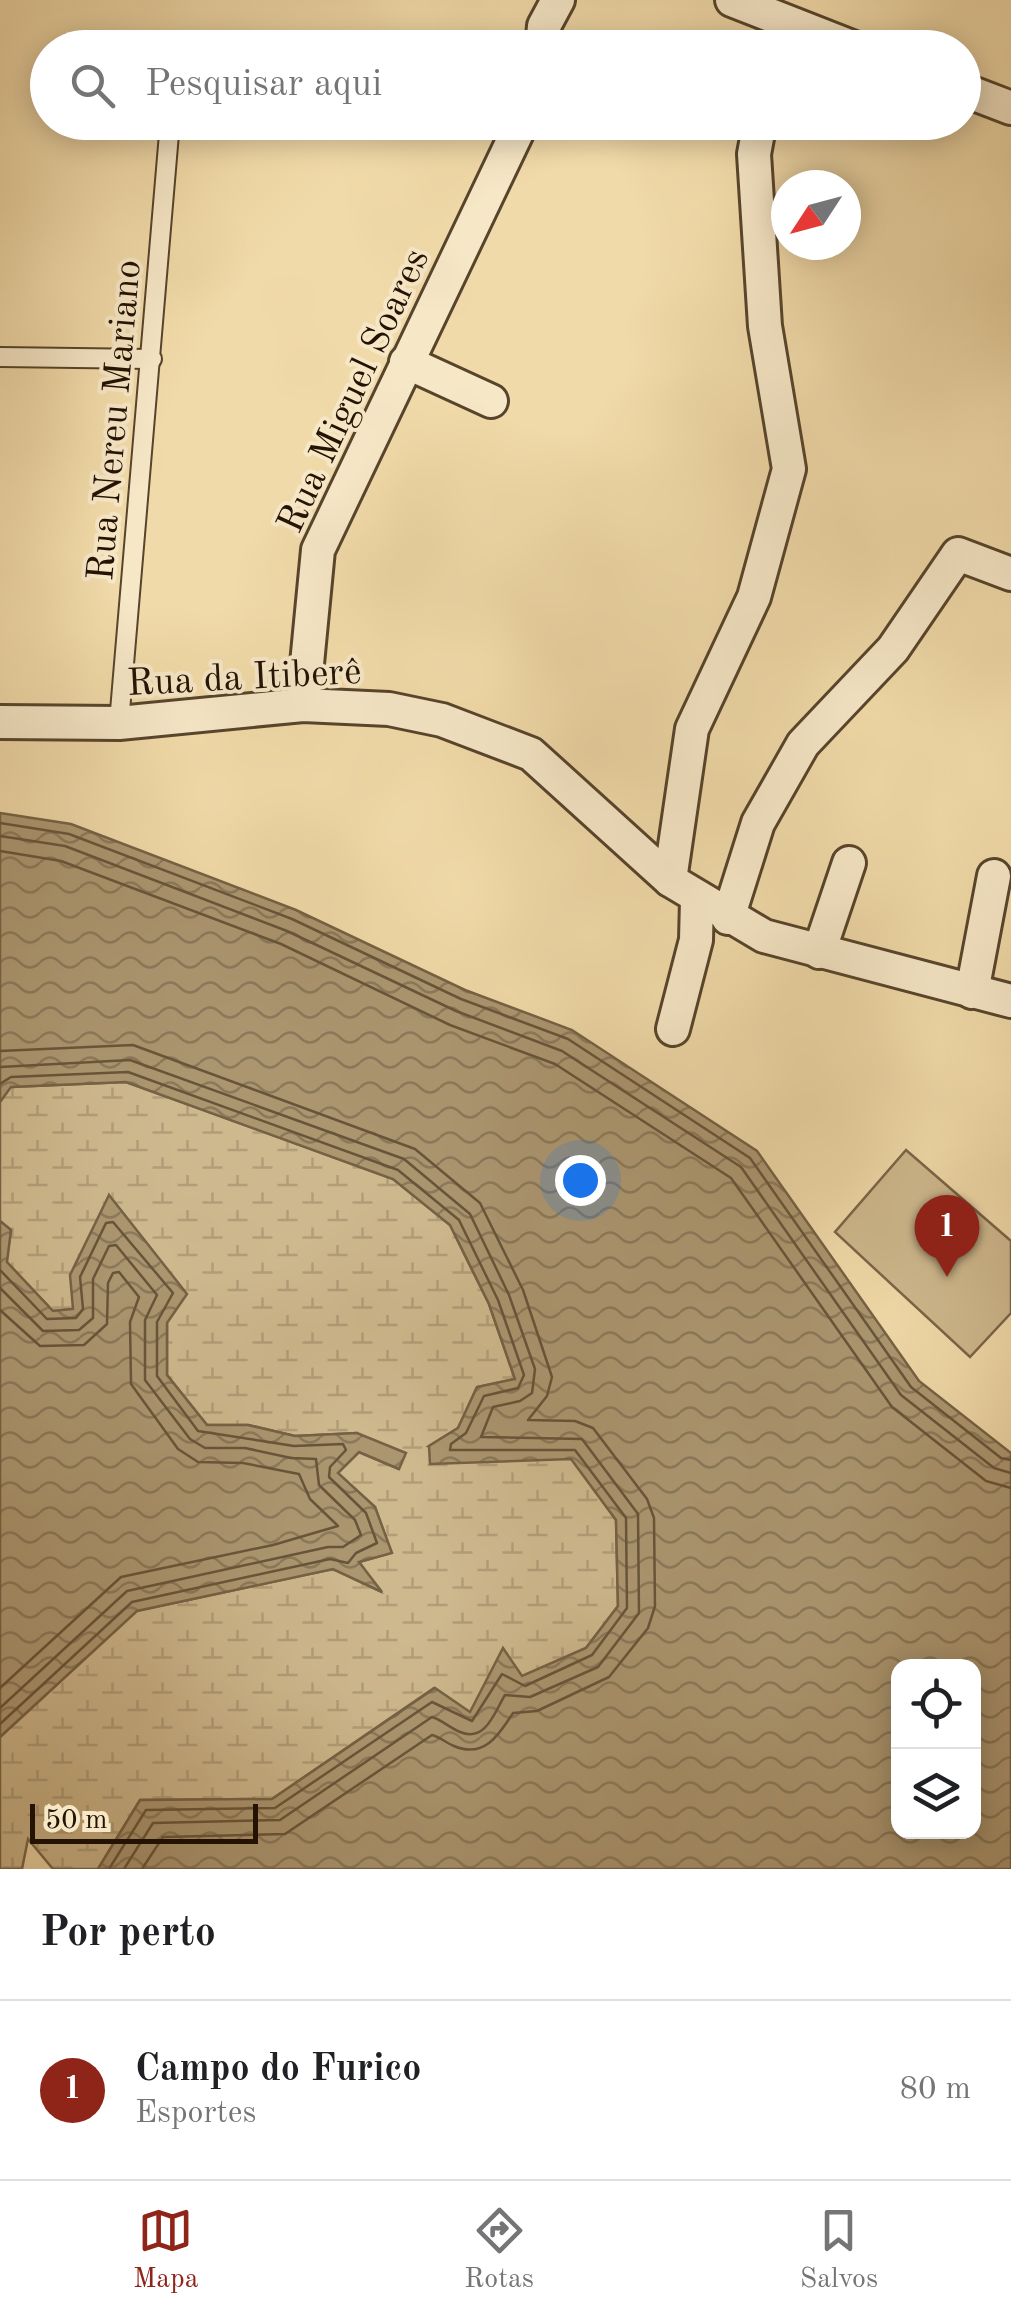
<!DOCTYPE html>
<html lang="pt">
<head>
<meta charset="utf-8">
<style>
  :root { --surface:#fff; --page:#f2f2f2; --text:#202124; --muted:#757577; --line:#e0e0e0; --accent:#8f2418 }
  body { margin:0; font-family:"Old Standard TT",serif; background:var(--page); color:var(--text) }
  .controls { position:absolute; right:30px; bottom:30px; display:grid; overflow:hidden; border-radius:20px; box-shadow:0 5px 25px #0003 }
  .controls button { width:90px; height:90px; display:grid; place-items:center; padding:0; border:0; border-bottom:2px solid var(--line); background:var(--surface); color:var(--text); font:50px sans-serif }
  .compass { position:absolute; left:771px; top:170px; width:90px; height:90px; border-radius:50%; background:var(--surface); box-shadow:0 5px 25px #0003; rotate:234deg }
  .scale { position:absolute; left:30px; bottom:25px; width:228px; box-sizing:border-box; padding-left:10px; border:5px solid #241202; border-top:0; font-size:28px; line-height:35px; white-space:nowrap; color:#241202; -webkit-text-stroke:8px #f6e7c7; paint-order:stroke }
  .you { position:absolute; left:580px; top:1180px; width:35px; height:35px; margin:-25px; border:8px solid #fff; border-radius:50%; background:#1a73e8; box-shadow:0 0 0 15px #1a73e833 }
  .badge { display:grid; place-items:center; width:65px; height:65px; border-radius:50%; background:var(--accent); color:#fff; font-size:32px; font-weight:700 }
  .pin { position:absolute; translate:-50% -82px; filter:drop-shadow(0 2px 5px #0008) }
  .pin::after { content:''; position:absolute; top:52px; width:35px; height:30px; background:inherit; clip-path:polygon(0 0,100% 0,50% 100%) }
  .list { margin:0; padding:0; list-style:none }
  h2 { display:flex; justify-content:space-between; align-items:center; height:130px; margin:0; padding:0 40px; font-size:42px }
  h2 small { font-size:32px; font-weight:400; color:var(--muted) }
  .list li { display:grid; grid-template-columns:65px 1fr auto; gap:30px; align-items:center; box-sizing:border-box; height:180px; padding:0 40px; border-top:2px solid var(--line) }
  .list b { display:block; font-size:38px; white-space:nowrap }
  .list p { margin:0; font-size:32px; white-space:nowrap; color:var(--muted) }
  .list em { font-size:32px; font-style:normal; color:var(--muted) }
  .icon { flex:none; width:55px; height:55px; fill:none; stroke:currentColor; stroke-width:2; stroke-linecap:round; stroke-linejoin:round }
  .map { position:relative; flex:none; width:1011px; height:1869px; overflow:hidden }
  .search { position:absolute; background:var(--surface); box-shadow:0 5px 25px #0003; left:30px; right:30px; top:30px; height:110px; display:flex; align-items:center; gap:25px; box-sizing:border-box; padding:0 35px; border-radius:55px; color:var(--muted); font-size:38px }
  .sheet { height:310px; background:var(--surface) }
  nav { display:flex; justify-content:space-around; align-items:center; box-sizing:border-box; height:140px; border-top:2px solid var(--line); background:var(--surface); font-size:28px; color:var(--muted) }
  nav a { display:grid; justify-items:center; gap:5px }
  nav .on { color:var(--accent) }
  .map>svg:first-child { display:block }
  .wetland { fill:url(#wetland-marsh); stroke:#796548; stroke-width:2.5 }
  .green { fill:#ceb88d; stroke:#796548; stroke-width:2.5 }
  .water { fill:url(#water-waves); stroke:#756144; stroke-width:2.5; fill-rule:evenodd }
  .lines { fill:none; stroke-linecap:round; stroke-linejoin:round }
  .shore { stroke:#685439; stroke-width:2.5 }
  .lane-casing { stroke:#57442c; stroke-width:22 }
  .street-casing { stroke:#57442c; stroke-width:38 }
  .lane { stroke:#f6e7c7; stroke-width:18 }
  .street { stroke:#f6e7c7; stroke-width:32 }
  .labels { text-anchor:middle; stroke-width:8; stroke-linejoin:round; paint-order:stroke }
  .street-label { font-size:38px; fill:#241202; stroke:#f6e7c7 }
</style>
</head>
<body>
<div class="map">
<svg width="1011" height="1869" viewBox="0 0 1011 1869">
  <defs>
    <pattern id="wetland-marsh" width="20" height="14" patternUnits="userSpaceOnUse" patternTransform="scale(2.5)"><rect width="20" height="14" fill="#ceb88d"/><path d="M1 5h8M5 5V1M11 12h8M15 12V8" fill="none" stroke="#b19d78"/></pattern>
    <pattern id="water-waves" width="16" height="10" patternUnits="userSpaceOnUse" patternTransform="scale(2.5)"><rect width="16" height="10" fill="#ab9670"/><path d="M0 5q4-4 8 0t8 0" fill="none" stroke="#8b795a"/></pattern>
  </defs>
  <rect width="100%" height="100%" fill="#f1daa9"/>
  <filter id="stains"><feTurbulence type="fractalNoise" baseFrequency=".002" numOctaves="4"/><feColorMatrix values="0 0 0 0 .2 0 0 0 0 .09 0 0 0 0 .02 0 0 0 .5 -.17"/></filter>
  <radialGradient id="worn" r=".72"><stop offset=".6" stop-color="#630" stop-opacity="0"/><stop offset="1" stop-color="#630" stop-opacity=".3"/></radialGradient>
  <path class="wetland" d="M 126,1082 L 393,1179 L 450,1225 L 489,1304 L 515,1379 L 477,1387 L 458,1428 L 429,1446 L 572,1459 L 616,1520 L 618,1606 L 586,1648 L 522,1677 L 503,1650 L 470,1713 L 434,1688 L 272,1799 L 140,1800 L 98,1869 L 53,1869 L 28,1839 L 22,1869 L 0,1869 L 0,1737 L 136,1611 L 333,1569 L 380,1591 L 359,1562 L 391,1553 L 375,1507 L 337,1473 L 359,1452 L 399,1469 L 357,1433 L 295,1436 L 248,1425 L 207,1425 L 167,1375 L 167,1323 L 109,1196 L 73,1309 L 53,1311 L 6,1262 L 11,1230 L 0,1221 L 0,1102 L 10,1087 Z"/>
  <path class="green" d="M 906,1150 L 1011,1241 L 1011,1313 L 970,1357 L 835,1232 Z"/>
  <g class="water">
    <path d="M 0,813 L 71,824 L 296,910 L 465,990 L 572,1030 L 757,1151 L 919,1381 L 1011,1453 L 1011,1869 L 98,1869 L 140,1800 L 272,1799 L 435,1688 L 470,1712 L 503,1648 L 522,1676 L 586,1648 L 618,1606 L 616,1520 L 571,1459 L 430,1464 L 429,1446 L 458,1428 L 477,1387 L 515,1379 L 489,1304 L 450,1225 L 393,1179 L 126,1082 L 11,1087 L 0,1102 ZM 898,1666 L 974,1666 L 974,1832 L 898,1832 Z"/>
    <path d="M 109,1195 L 187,1294 L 167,1323 L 167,1375 L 207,1425 L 248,1425 L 295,1436 L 357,1433 L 406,1453 L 399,1469 L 359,1452 L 338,1473 L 375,1507 L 392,1553 L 359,1562 L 382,1592 L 333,1569 L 137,1611 L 0,1737 L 0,1221 L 11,1230 L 7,1262 L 53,1311 L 73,1309 L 70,1275 Z"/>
  </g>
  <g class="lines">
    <g class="shore">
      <path d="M 0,823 L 69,834 L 292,919 L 461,999 L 568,1039 L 750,1158 L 911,1387 L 1001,1458 L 1011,1460"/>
      <path d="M 0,836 L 65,846 L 287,931 L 456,1011 L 562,1051 L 741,1167 L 901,1395 L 994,1468 L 1011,1473"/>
      <path d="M 0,851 L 61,861 L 281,944 L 450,1025 L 555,1064 L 731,1178 L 892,1407 L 986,1481 L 1011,1488"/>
      <path d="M 0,1051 L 133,1045 L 415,1149 L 480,1203 L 523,1290 L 552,1377 L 547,1396 L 528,1420 L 575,1421 L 593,1428 L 647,1499 L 654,1518 L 655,1606 L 648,1628 L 609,1677 L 537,1711 L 513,1713 C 499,1735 484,1759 454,1746 C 446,1743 440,1737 432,1735 L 285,1834 L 163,1837 L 142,1869"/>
      <path d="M 0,1067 L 130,1060 L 404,1159 L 470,1214 L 509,1295 L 535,1369 L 532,1393 L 520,1401 L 493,1407 L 481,1437 L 582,1439 L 638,1514 L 639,1613 L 598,1667 L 530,1697 L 505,1695 C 495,1711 486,1743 460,1732 C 450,1728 442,1720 432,1717 L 280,1820 L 153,1823 L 124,1869"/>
      <path d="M 0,1084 L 11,1077 L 128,1072 L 398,1170 L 459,1220 L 498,1300 L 524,1375 L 518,1388 L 484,1396 L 466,1433 L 451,1444 L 450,1450 L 575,1450 L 626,1518 L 627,1608 L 592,1655 L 525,1686 L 502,1674 L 472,1721 L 432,1702 L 275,1808 L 146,1810 L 109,1869"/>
      <path d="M 0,1270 L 47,1319 L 76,1318 L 83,1309 L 80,1277 L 106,1223 L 113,1222 L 173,1293 L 157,1322 L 157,1376 L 198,1431 L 294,1446 L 343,1444 L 346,1450 L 330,1467 L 329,1477 L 366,1513 L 377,1543 L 356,1553 L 348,1563 L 330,1559 L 132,1602 L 0,1724"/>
      <path d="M 0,1288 L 43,1331 L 79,1330 L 93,1318 L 93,1279 L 109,1246 L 116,1245 L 157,1295 L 145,1320 L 145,1380 L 190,1439 L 205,1448 L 245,1448 L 291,1458 L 316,1459 L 319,1485 L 355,1520 L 361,1535 L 343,1547 L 328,1547 L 127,1591 L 0,1708"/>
      <path d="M 0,1310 L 40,1346 L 84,1345 L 107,1324 L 108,1283 L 113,1273 L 119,1272 L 139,1297 L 130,1322 L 131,1384 L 178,1449 L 198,1462 L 243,1463 L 299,1474 L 310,1499 L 338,1526 L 273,1545 L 121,1577 L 0,1688"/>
    </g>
    <defs>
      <g id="lane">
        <path d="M 0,357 L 152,359"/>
        <path d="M 119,723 L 170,122"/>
      </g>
      <g id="street">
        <path d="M 732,0 L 854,48"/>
        <path d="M 542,48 L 544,26 L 558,0"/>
        <path d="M 964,90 L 1011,108"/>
        <path d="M 406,362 L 491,401"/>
        <path d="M 303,705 L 318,550 L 522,122"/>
        <path d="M 0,722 L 119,723 L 303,705 L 389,709 L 442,720 L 531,754 L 670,880 L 764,936 L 1011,1001"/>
        <path d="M 670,880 L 692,729 L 754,597 L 789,469 L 765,326 L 754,154 L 760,122"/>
        <path d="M 728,918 L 758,823 L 803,744 L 893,649 L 958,554 L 1011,574"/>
        <path d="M 819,952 L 849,863"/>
        <path d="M 972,992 L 994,876"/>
        <path d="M 673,1029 L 696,940 L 697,900"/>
      </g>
    </defs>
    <use href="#lane" class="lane-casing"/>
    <use href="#street" class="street-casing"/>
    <use href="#lane" class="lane"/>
    <use href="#street" class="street"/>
  </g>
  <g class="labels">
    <g class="street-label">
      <text transform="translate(352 390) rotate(-65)" y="13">Rua Miguel Soares</text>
      <text transform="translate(113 420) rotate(-85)" y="13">Rua Nereu Mariano</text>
      <text transform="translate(244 676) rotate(-3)" y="13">Rua da Itiberê</text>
    </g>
  </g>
  <rect width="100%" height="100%" filter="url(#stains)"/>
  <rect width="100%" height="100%" fill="url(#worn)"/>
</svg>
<div class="controls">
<button><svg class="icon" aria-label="locate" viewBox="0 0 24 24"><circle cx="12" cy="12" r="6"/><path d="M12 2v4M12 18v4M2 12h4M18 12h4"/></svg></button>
<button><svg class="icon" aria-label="layers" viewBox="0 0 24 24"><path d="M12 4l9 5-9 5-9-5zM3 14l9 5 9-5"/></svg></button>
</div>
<svg class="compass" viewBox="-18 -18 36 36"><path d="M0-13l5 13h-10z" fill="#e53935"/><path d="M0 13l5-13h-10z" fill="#757577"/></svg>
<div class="scale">50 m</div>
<div class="you"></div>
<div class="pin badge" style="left:947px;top:1277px">1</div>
<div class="search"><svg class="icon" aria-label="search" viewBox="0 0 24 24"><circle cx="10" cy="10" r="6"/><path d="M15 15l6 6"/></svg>Pesquisar aqui</div>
</div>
<section class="sheet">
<h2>Por perto<small></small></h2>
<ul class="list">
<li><span class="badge">1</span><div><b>Campo do Furico</b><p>Esportes</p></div><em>80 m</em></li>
</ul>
</section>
<nav>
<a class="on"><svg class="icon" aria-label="map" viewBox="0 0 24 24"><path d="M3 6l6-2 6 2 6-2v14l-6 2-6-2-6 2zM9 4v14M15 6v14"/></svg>Mapa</a>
<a><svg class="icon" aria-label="directions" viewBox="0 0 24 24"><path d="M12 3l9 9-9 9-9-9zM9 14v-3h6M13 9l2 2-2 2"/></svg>Rotas</a>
<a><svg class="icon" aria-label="saved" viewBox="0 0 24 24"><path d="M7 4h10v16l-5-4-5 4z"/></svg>Salvos</a>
</nav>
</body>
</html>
